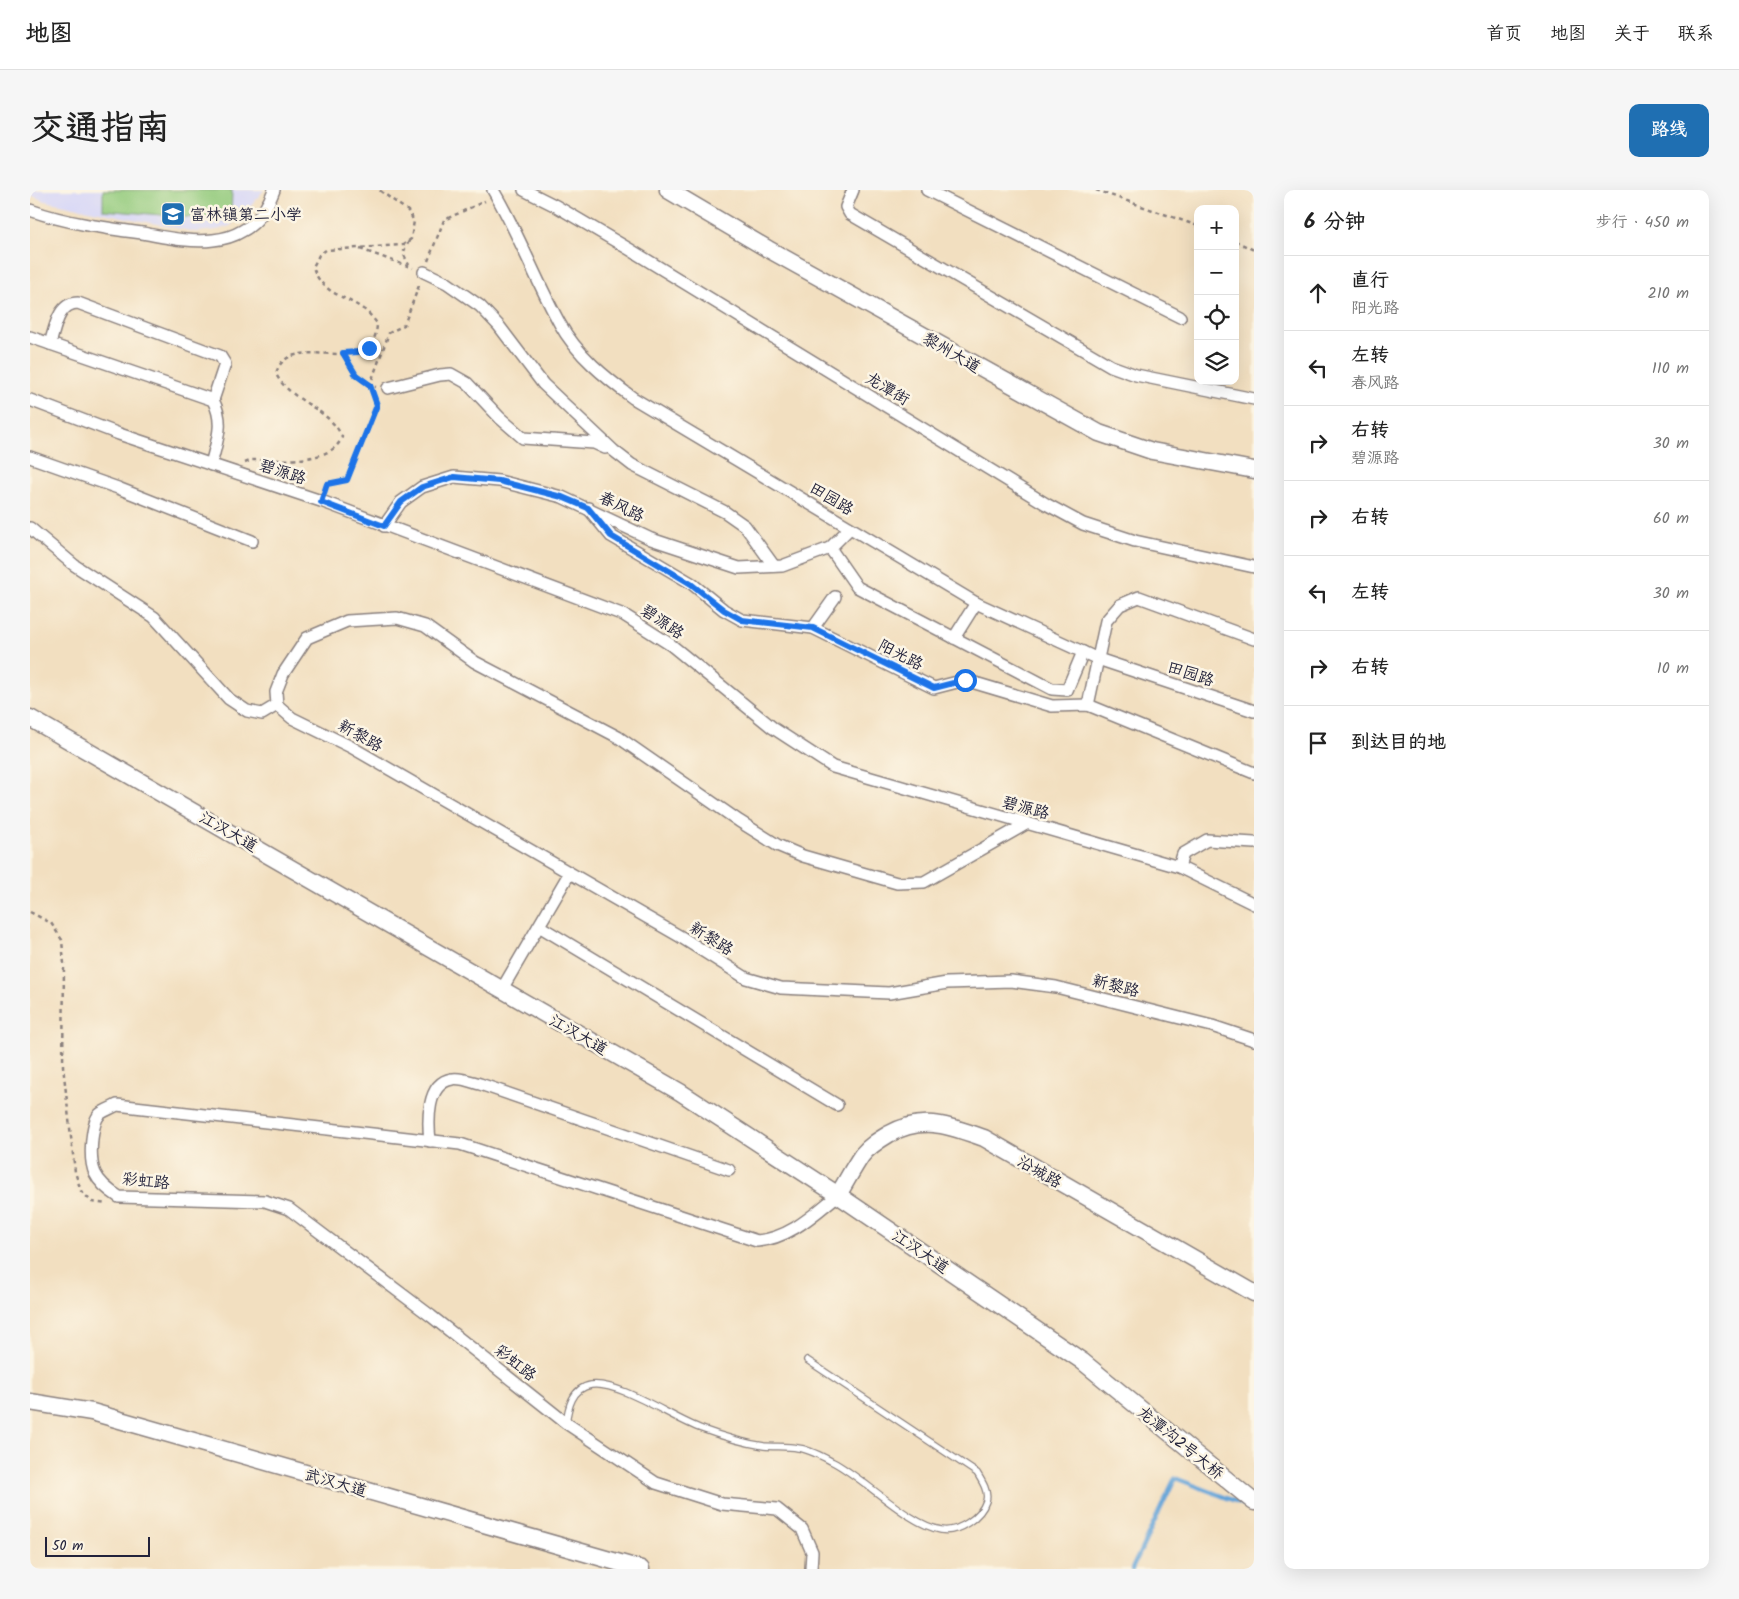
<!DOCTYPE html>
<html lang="zh">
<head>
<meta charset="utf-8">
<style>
  :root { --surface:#fff; --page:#f6f6f6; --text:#222; --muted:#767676; --line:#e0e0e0; --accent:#1f6fb2 }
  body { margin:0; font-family:Kalam,"LXGW WenKai TC",sans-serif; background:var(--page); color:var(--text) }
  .controls { position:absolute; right:15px; top:15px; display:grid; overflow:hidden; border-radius:10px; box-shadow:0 5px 20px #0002 }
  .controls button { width:45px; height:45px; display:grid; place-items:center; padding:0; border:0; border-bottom:1px solid var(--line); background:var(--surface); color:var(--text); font:25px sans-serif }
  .scale { position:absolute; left:15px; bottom:12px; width:105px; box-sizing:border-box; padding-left:5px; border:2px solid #22223b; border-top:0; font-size:14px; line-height:18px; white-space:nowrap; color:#22223b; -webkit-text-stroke:4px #fcf5e5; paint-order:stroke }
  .stop { position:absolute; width:15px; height:15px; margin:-11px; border:4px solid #1a73e8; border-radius:50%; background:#fff }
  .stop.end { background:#1a73e8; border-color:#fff; box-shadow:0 1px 5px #0008 }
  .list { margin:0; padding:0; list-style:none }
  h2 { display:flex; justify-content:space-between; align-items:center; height:65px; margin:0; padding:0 20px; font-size:21px }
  h2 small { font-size:16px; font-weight:400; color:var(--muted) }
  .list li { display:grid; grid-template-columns:32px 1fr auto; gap:15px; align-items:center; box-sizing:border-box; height:75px; padding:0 20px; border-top:1px solid var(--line) }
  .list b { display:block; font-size:19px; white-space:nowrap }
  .list p { margin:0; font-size:16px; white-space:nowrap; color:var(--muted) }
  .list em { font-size:16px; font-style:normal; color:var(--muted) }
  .icon { flex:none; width:28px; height:28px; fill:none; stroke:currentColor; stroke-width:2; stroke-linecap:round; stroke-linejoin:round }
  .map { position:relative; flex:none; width:1224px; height:1379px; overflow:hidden; border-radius:10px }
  header { display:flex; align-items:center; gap:30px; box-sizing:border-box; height:70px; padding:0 25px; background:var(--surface); border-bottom:1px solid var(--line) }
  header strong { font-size:24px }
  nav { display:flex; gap:28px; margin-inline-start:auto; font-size:18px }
  .intro { display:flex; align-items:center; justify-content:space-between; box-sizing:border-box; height:120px; padding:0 30px }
  h1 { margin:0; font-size:35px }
  .button { padding:12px 22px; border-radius:10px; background:var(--accent); color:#fff; font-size:18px; font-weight:700 }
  main { display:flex; gap:30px; padding:0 30px }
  aside { flex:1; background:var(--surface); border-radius:10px; box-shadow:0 5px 20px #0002 }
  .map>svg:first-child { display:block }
  .built { fill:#d7d7f8 }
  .park { fill:#92ca7c; stroke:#5a765c }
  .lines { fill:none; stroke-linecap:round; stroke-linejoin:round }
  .stream { stroke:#65a4d8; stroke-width:4.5 }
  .lane-casing { stroke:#8a807e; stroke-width:8 }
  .street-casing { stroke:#8a807e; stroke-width:14 }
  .secondary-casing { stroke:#8a807e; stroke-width:19 }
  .path { stroke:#8a807e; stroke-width:2.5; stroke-dasharray:4 4; stroke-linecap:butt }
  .lane { stroke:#fff; stroke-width:5.5 }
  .street { stroke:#fff; stroke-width:11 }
  .secondary { stroke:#fff; stroke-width:16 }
  .route { stroke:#1a73e8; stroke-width:6 }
  .labels { text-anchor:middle; stroke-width:5; stroke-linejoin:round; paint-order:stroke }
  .poi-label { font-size:16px; fill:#22223b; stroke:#fcf5e5; text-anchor:start }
  .street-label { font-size:16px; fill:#22223b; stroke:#fcf5e5 }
</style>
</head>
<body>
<header>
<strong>地图</strong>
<nav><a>首页</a><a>地图</a><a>关于</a><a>联系</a></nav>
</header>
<div class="intro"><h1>交通指南</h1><a class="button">路线</a></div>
<main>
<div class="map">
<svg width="1224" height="1379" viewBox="0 0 1224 1379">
  <rect width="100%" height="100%" fill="#fcf5e5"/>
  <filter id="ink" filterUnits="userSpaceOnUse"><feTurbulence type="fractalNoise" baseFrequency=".02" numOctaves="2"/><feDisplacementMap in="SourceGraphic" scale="10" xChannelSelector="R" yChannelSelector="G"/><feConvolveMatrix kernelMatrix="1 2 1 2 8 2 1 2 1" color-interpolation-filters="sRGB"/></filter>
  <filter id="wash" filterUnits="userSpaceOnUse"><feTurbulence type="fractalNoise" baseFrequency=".0096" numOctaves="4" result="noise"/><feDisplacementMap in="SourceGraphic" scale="20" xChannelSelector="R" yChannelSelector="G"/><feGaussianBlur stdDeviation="1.12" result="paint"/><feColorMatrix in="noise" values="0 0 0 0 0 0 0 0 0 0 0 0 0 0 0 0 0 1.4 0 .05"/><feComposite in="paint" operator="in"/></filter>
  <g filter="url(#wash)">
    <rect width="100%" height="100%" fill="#f2dfc0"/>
    <path class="built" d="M 0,0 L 234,0 L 220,17 L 200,36 L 187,40 L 166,42 L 15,11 L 0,5 Z"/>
    <path class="park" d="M 73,0 L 202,0 L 201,31 L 73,20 Z"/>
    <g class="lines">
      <path class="stream" d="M 1102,1379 L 1145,1288 L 1218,1316"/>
    </g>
  </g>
  <g filter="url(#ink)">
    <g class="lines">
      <defs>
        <path id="lane" d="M 536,1233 C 538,1218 542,1198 561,1195 C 590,1191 643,1229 672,1239 C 691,1246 714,1253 734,1256 C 745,1257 757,1256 768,1258 C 779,1259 793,1267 803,1272 C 834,1288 879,1335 911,1340 C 928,1343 951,1327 956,1311 C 959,1302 952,1291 947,1283 L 777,1170"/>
        <g id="street">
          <path d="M 463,0 C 489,44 506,91 530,134 C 547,165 576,188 603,208 L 946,413 L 1068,469 L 1224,521"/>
          <path d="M 494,0 L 526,16 L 599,59 L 1016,314 L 1053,334 L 1105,351 L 1224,377"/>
          <path d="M 823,0 L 816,17 L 820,24 L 1081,176 L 1106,185 L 1224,209"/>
          <path d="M 897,0 L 1150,127"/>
          <path d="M 0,20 C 36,33 74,38 112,43 C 135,47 160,53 183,50 C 193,49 204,46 212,41 C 228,33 238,16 244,0"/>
          <path d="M 394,82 L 417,93 L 450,116 L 469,136 L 513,194 L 584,261 L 602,275 L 695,322 L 715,336 L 744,376"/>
          <path d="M 0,147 L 183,210 C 195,234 187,249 181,275"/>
          <path d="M 20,154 C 25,138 28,113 48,113 L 190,166 L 195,174 L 183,210"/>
          <path d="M 358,198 L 410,185 L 421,184 L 437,193 L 470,228 L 493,248 L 564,253 L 575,258"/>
          <path d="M 0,210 L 89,244 L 291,311 L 594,425 L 641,455 L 743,538 L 803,577 L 1149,677 L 1224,714"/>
          <path d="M 0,267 L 88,298 L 222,351"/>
          <path d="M 558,318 L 581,346 L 661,393 L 694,420 L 712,430 L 783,438 L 904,498 L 935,490 L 1022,516 L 1058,515 L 1224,583"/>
          <path d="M 354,336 L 371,312 L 392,297 L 424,287 L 469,291 L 532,307 L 621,349 L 709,378 L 752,376 L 800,358 L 820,338"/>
          <path d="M 0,338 L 44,375 L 124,427 L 199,509 L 217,521 L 232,524 L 247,515"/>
          <path d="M 800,358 L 827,397 L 1022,499 L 1037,500 L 1053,462"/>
          <path d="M 783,438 L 805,407"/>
          <path d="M 924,448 L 946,413"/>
          <path d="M 1058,515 L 1076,431 L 1090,415 L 1109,407 L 1224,449"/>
          <path d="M 996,634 L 894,692 L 867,693 L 773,666 L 747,655 L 709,631 L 588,547 L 445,472 L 395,436 L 367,428 L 317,431 L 277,448 L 253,484 L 246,502 L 247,515 L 262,528 L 321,557 L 651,747 L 716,788 L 751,798 L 859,803 L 917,793 L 981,791 L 1026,797 L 1182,836 L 1224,850"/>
          <path d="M 1149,677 L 1153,664 L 1177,650 L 1224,653"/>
          <path d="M 509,736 L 807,915"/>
          <path d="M 472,799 L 539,684"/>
          <path d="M 400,951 C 398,933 396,893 422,889 C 430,887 442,892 450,894 L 699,980"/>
          <path d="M 781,1379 L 782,1362 L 772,1339 L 747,1319 L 692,1314 L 626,1293 L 536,1233 L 401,1126 L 259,1019 L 235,1011 L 89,1007 C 64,991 59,979 62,949 C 63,941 64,930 70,924 C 75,920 82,918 87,915 L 430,954 L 727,1051 C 760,1048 783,1025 808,1005"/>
        </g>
        <g id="secondary">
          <path d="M 638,0 L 738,59 L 1069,243 L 1122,261 L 1224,280"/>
          <path d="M 0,528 L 650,902 L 808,1005 L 1052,1171 L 1224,1312"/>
          <path d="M 808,1005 C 816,992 823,978 832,965 C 839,956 849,950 859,944 C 894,925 919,936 954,948 L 1224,1103"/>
          <path d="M 0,1212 L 62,1222 L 611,1379"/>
        </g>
      </defs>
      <use href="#lane" class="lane-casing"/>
      <use href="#street" class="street-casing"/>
      <use href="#secondary" class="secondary-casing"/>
      <g class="path">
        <path d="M 1066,0 L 1168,36"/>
        <path d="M 379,51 L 373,63 L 379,75"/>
        <path d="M 1205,51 L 1224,60"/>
        <path d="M 330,59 L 383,78"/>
        <path d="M 398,71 L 414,30 L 455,11"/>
        <path d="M 313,163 C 320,179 329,193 346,197"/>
        <path d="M 215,273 L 222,270 C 247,269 302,275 312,247 C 300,218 260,212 246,184 C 257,137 346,194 347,133 C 343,129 339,122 333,119 C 312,104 292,104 283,77 L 289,65 L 296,60 L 373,55 L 381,49 L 384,31 L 378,21 L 349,0"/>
        <path d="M 295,301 L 297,294 L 317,290 L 347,215 L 340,195 L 359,143 L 374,135 L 390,93"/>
        <path d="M 0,722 L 21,733 L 32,750 L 34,774 L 33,876 L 45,982 L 51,1001 L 62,1012 L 77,1014"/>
      </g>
      <use href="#lane" class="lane"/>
      <use href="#street" class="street"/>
      <use href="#secondary" class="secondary"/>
    </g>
  </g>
  <g class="lines" filter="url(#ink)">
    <path class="route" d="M 339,158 L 328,162 L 313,163 L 326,185 L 340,195 L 347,215 L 317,290 L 297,294 L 291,312 L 354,336 L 371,312 L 392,297 L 424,287 L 469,291 L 532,307 L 558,318 L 581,346 L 661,394 L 694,420 L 712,430 L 783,438 L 904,498 L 935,490"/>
  </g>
  <defs>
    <symbol id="school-square" viewBox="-11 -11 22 22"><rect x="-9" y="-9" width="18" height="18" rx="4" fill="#1f6fb2" stroke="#fcf5e5"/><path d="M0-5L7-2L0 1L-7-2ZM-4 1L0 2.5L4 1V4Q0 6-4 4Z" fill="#fff"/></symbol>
  </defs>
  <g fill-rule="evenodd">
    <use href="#school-square" x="129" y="10" width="28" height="28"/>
  </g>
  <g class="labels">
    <g class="poi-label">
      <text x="160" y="30">富林镇第二小学</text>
    </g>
    <g class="street-label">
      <text transform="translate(922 162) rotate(30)" y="6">黎州大道</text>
      <text transform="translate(858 198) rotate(31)" y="6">龙潭街</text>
      <text transform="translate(253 281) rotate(18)" y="6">碧源路</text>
      <text transform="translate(802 308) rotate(31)" y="6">田园路</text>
      <text transform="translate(592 316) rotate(26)" y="6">春风路</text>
      <text transform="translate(633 431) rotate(34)" y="6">碧源路</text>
      <text transform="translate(871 464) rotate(27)" y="6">阳光路</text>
      <text transform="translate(1161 483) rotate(18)" y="6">田园路</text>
      <text transform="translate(331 545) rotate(29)" y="6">新黎路</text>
      <text transform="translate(996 617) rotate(15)" y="6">碧源路</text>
      <text transform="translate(199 641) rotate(30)" y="6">江汉大道</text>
      <text transform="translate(682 748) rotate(32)" y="6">新黎路</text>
      <text transform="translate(1086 795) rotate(14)" y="6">新黎路</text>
      <text transform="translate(549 844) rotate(30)" y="6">江汉大道</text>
      <text transform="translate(1010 981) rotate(30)" y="6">沿城路</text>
      <text transform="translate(116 990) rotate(6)" y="6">彩虹路</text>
      <text transform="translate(891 1061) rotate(34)" y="6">江汉大道</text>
      <text transform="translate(486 1172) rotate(38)" y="6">彩虹路</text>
      <text transform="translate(1151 1252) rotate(39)" y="6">龙潭沟2号大桥</text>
      <text transform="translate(306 1292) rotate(16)" y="6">武汉大道</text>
    </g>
  </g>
</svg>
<div class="controls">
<button>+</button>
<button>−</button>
<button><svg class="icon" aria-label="locate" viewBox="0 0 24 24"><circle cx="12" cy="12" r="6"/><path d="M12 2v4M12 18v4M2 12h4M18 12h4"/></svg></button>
<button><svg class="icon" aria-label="layers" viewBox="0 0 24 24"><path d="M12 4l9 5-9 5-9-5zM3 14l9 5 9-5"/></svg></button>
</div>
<div class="scale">50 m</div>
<div class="stop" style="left:935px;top:490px"></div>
<div class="stop end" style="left:339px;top:158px"></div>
</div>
<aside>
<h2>6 分钟<small>步行 · 450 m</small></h2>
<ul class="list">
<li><svg class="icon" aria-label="ahead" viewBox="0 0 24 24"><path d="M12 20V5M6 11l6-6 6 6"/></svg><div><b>直行</b><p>阳光路</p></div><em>210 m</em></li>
<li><svg class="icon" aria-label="left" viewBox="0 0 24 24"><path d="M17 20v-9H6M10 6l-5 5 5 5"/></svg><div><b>左转</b><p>春风路</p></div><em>110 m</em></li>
<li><svg class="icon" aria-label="right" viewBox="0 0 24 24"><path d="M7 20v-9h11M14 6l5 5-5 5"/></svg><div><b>右转</b><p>碧源路</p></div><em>30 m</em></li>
<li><svg class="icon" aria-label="right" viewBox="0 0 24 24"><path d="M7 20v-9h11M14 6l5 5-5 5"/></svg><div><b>右转</b></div><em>60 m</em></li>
<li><svg class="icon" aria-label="left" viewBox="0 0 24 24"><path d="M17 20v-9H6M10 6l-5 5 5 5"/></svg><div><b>左转</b></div><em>30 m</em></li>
<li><svg class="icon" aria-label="right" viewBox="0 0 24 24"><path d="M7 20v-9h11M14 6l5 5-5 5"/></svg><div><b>右转</b></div><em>10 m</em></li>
<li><svg class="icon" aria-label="arrive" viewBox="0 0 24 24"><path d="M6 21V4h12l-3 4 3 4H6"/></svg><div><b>到达目的地</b></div></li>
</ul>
</aside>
</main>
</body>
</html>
